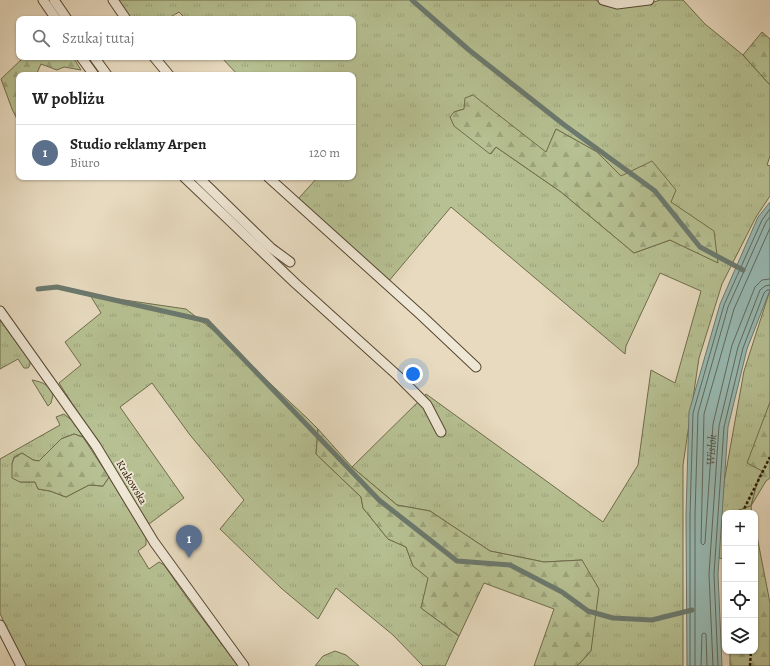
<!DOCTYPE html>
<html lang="pl">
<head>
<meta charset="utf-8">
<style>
  :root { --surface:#fff; --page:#f2f2f2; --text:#222; --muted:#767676; --line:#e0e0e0; --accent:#d93025 }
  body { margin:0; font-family:Alegreya,serif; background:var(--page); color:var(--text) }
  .controls { position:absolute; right:12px; bottom:12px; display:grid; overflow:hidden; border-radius:8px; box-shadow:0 1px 3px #0004 }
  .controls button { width:36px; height:36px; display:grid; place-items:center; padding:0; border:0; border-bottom:1px solid var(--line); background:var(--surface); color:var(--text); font:20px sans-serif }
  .you { position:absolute; left:413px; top:374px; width:14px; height:14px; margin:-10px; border:3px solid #fff; border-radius:50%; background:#1a73e8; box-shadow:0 0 0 6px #1a73e833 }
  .badge { display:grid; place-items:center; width:26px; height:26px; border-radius:50%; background:var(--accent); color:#fff; font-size:13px; font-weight:700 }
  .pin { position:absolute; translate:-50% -33px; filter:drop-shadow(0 1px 2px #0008) }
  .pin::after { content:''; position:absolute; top:21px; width:14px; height:12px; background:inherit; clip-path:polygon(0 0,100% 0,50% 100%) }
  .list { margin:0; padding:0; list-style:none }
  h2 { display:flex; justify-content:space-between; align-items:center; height:52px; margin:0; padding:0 16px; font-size:17px }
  h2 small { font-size:13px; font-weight:400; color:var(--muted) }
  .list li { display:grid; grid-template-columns:26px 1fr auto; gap:12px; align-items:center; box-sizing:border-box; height:56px; padding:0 16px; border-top:1px solid var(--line) }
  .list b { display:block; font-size:15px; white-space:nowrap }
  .list p { margin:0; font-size:13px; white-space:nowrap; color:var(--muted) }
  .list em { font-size:13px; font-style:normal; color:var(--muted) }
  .icon { flex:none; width:22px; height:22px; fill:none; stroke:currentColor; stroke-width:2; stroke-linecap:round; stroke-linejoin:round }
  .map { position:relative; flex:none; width:770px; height:666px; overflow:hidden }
  .search { position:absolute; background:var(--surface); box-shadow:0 1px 3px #0004; left:16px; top:16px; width:340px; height:44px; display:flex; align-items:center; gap:10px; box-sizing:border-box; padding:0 14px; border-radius:8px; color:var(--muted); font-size:15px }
  .panel { position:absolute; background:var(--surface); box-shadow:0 1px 3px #0004; left:16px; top:72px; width:340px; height:108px; border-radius:8px }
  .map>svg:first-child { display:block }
  .grass { fill:url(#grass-tufts); stroke:#706c4b; fill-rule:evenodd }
  .forest { fill:url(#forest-firs); stroke:#706c4b }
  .water { fill:#97bab4; stroke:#6b796e }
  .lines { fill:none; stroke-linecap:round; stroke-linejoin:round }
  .shore { stroke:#60685c; stroke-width:1 }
  .stream { stroke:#6b796e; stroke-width:5 }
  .service-casing { stroke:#584833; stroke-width:11 }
  .path { stroke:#291704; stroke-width:2.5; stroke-dasharray:3 2; stroke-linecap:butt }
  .service { stroke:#efe7d5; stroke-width:9 }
  .labels { text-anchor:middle; stroke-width:3.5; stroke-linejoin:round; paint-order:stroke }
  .street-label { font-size:11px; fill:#291704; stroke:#efe7d5 }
  .water-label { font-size:12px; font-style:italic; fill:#505042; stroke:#efe7d5 }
</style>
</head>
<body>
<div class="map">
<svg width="770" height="666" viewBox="0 0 770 666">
  <defs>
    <pattern id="grass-tufts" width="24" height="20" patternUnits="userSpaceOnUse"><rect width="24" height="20" fill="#b6c092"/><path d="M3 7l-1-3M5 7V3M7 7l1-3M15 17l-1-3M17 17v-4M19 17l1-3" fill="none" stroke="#9ca47c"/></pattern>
    <pattern id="forest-firs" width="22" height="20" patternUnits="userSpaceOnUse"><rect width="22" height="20" fill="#b6c092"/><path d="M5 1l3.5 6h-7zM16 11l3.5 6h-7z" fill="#9ca47c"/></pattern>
  </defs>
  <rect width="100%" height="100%" fill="#e7dabf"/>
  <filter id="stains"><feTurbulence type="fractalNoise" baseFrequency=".005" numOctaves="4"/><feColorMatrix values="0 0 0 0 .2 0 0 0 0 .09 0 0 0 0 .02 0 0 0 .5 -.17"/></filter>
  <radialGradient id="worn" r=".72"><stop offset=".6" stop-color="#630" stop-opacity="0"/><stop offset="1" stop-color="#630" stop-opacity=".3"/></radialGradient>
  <g class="grass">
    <path d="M 118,0 L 595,0 L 614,7 L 651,3 L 660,0 L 683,0 L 705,24 L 743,55 L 770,85 L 770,156 L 767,165 L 770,166 L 770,196 L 756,217 L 722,284 L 699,358 L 683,465 L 683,666 L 577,666 L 591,651 L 582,560 L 544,562 L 490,551 L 430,511 L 397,505 L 352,467 L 426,394 L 603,522 L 638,465 L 651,370 L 675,383 L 701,291 L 660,273 L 626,346 L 625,354 L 451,207 L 388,282 L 298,199 L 318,177 L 353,177 L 353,75 L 238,75 L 221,57 L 353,57 L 353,19 L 186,19 L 179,12 L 167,19 L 131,19 ZM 464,109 L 546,153 L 556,129 L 597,152 L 621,176 L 717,262 L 670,240 L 634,253 L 561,192 L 496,147 L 491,154 L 454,112 Z"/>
    <path d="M 770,290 L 770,402 L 763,471 L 758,480 L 751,506 L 736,511 L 736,513 L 725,513 L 725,559 L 719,558 L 719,510 L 744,371 Z"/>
    <path d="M 90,295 L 186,309 L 213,330 L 307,418 L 318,429 L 316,454 L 361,497 L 363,508 L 388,539 L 406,547 L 413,566 L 429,578 L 421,608 L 459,636 L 445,666 L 423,666 L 393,635 L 336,588 L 318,619 L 281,588 L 220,529 L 244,500 L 190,435 L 152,383 L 120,407 L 184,498 L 149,524 L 59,383 L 81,365 L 65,342 L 101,313 Z"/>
    <path d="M 0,320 L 30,361 L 30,365 L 28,368 L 24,368 L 18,359 L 0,369 Z"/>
    <path d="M 32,380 C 43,382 49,385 53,395 L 51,403 L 48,406 Z"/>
    <path d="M 64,414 L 70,419 L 72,418 L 83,437 L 74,434 L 61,439 L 39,461 L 33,460 L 22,453 L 14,457 L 12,464 L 20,482 L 35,482 L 38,489 L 50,491 L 66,497 L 89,485 L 103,486 L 109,477 L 146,538 L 146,545 L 138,551 L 149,569 L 159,562 L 164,565 L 190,602 L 238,666 L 25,666 L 14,647 L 0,613 L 0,459 L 60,425 L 56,417 Z"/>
    <path d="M 335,651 L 346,655 L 359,666 L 315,666 L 323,656 Z"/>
  </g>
  <g class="forest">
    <path d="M 762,32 L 770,39 L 770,85 L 743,55 Z"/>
    <path d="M 24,57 L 73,57 L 81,70 L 64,67 L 57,70 L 41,64 L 36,75 L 19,75 L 19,123 L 12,109 L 1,79 Z"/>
    <path d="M 473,95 L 546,152 L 556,129 L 597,152 L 621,176 L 652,161 L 676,190 L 671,202 L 714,231 L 718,263 L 670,240 L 634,253 L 561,192 L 496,147 L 490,154 L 454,126 L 450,117 L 454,112 L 464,109 L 465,98 Z"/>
    <path d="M 770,402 L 770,478 L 766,481 L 751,506 L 752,513 L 736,513 L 736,511 L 751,506 L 758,480 L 762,471 L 747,463 Z"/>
    <path d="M 318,429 L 352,467 L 397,505 L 430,511 L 490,551 L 544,562 L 582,560 L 599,589 L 591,651 L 577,666 L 534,666 L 554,609 L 484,583 L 459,636 L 421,608 L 428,578 L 413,566 L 406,547 L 388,539 L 363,508 L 361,497 L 316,454 Z"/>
    <path d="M 74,434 L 83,437 L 109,477 L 103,486 L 89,485 L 66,497 L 50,491 L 38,489 L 35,482 L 20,482 L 12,478 L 12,464 L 14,458 L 22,453 L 33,460 L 39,461 L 61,439 Z"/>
    <path d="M 755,526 L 770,603 L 770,666 L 730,666 L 730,651 L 755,651 Z"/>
  </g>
  <path class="water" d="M 770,202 L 770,290 L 747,349 L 728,427 L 718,574 L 722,666 L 687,666 L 686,515 L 689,412 L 720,304 L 758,217 Z"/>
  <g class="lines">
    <g class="shore">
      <path id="s1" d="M 770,228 L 734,309 L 704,414 L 701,543 L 703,545 L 705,543 L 713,424 L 732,345 L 755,287 L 762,280 L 770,279"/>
      <path d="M 690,666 L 690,515 L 693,413 L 724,305 L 762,220 L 770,209"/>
      <path d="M 695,666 L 695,515 L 698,413 L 728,307 L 766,222 L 770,217"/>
      <path d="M 701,666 L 702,634 L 704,633 L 706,634 L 707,666"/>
      <path d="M 713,666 L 709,574 L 719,426 L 738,347 L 760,290 L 765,286 L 770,285"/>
      <path d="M 718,666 L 714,574 L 724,427 L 743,348 L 764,293 L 767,290 L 770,290"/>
    </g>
    <g class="stream">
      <path d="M 412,0 L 469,50 L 563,124 L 655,191 L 700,247 L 743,270"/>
      <path d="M 38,289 L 57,287 L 207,321 L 379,500 L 457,561 L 510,565 L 562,592 L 588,611 L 613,618 L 652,620 L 692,610"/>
    </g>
    <defs>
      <g id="service">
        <path d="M 43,0 L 56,19"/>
        <path d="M 54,0 L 67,19"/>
        <path d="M 113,0 L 126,19"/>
        <path d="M 603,0 L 617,4 L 649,0"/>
        <path d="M 81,57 L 94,75"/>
        <path d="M 94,57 L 107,75"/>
        <path d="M 154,57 L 169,75"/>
        <path d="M 184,177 L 295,283 L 398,376 L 427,405 L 441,432"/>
        <path d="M 198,177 L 271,248 L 290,262"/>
        <path d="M 268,177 L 422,316 L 476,367"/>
        <path d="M 0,311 L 96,446 L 154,542 L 244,666"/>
        <path d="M 0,625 L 21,666"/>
      </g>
    </defs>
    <use href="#service" class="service-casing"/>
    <g class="path">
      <path d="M 742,513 L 770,457"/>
      <path d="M 750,666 L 751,651"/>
    </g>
    <use href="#service" class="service"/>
  </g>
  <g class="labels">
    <g class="street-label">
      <text transform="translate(132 482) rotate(59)" y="4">Krakowska</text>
    </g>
    <g class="water-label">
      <text dy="4" stroke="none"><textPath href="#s1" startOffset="426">Wisłok</textPath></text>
    </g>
  </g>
  <rect width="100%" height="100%" filter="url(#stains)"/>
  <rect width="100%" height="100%" fill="url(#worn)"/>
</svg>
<div class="controls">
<button>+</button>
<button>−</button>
<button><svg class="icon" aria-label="locate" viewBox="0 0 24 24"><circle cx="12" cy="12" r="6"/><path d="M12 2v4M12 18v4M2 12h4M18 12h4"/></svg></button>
<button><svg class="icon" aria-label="layers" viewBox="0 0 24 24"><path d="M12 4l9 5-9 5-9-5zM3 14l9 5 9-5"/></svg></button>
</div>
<div class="you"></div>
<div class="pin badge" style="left:189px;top:558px;background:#5c6f8a">1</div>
<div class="search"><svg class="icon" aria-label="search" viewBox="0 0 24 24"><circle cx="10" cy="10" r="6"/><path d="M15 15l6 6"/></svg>Szukaj tutaj</div>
<section class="panel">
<h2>W pobliżu<small></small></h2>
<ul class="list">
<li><span class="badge" style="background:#5c6f8a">1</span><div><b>Studio reklamy Arpen</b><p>Biuro</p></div><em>120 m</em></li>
</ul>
</section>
</div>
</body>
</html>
